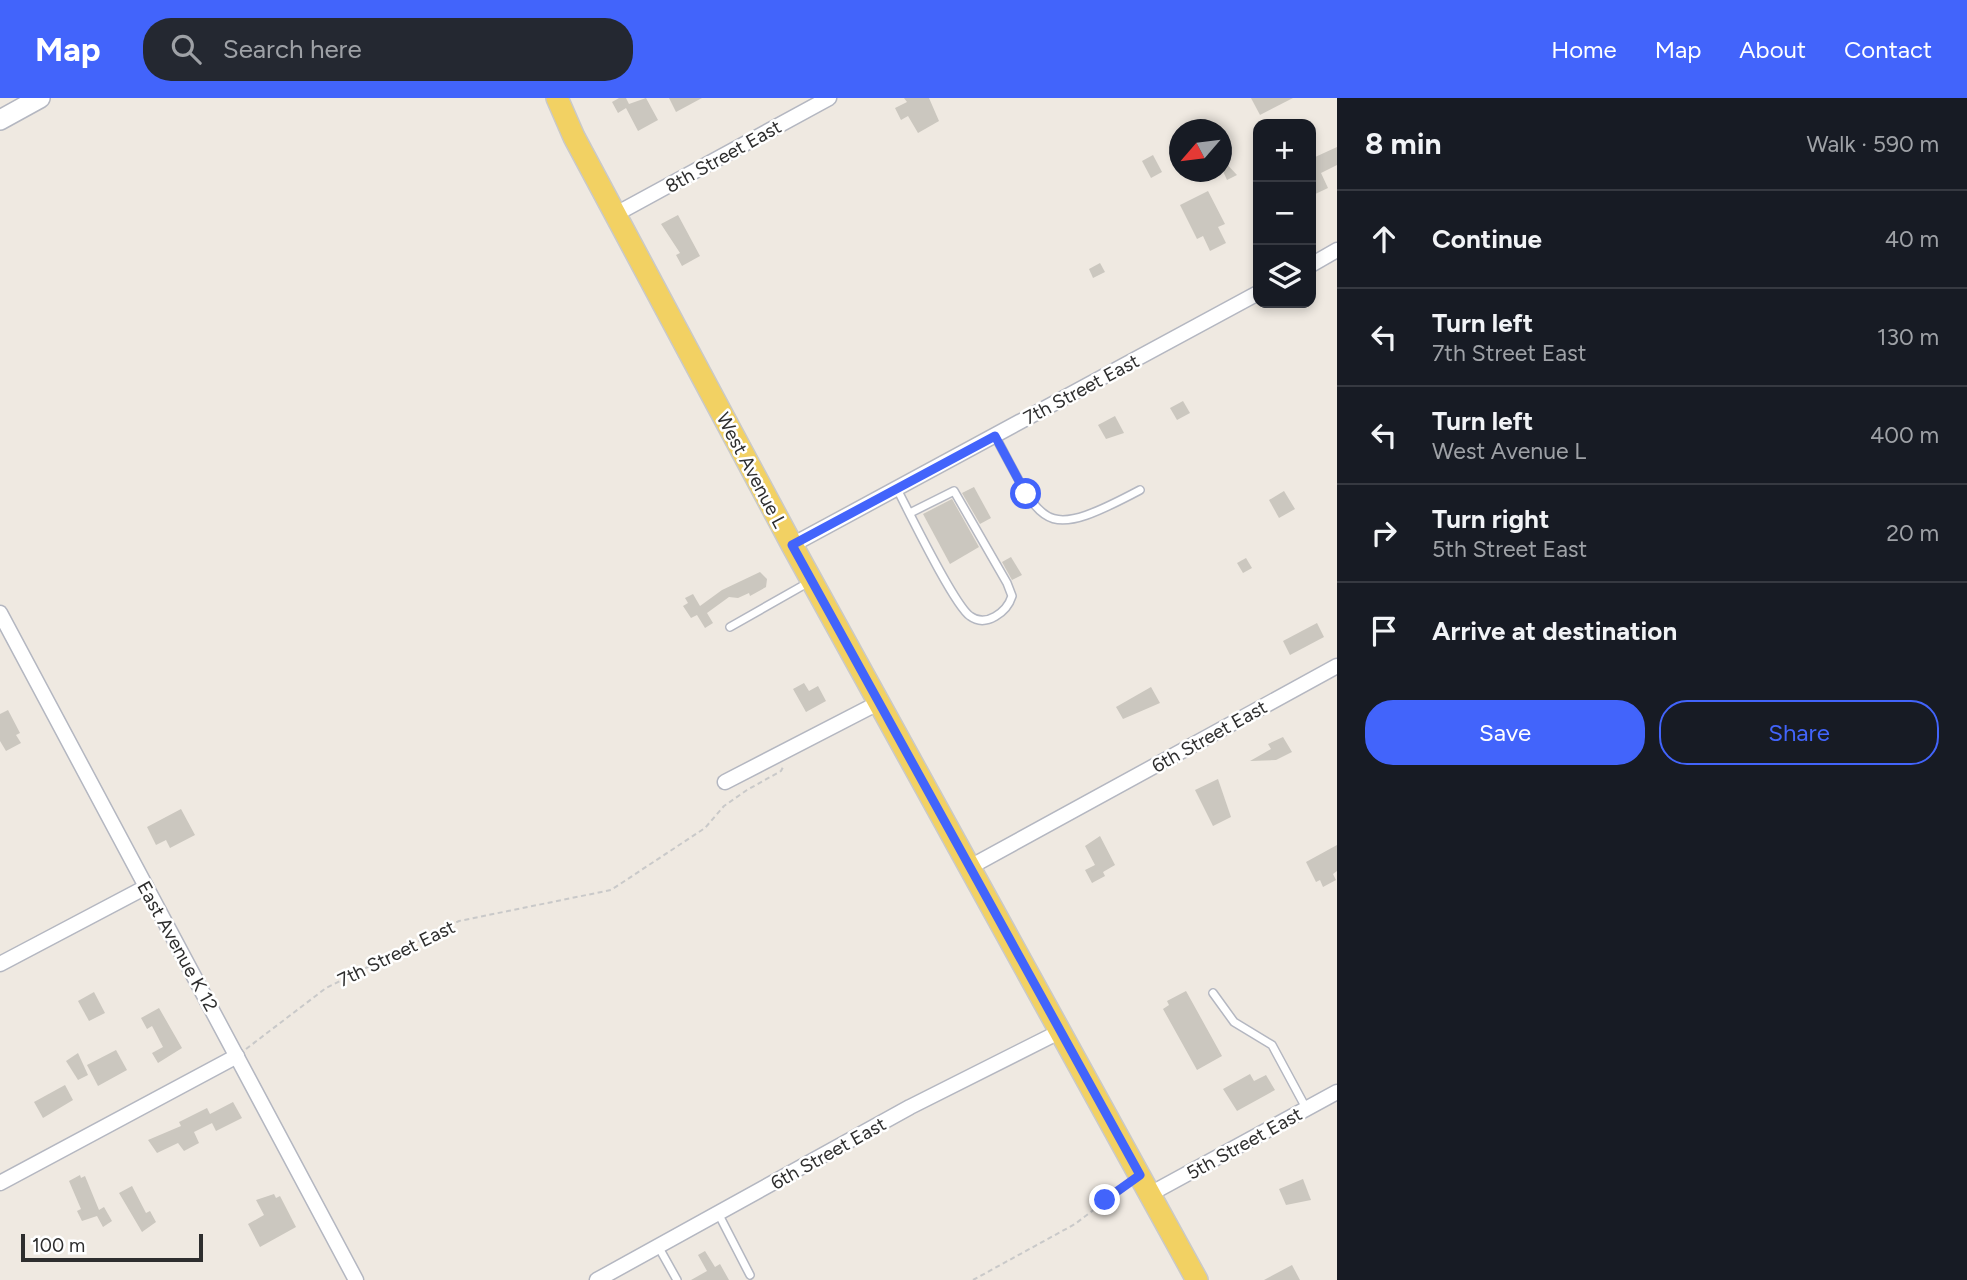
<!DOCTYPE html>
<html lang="en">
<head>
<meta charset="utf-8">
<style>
  :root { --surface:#171b24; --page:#242831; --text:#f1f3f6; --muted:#9ea1a6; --line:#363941; --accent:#4264fb }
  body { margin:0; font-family:Figtree,sans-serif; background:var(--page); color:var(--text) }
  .controls { position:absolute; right:21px; top:21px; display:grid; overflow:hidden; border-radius:14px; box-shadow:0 4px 10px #0003 }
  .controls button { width:63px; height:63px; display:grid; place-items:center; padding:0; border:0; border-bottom:2px solid var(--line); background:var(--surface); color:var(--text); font:35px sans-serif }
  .compass { position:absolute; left:1169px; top:21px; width:63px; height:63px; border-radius:50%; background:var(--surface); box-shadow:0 4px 10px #0003; rotate:242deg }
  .scale { position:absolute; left:21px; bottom:18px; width:182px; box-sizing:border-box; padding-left:7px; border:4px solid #2e2e2e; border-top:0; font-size:19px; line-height:24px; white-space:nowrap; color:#2e2e2e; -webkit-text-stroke:5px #fff; paint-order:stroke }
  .stop { position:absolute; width:21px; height:21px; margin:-16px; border:5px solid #4264fb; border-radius:50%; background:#fff }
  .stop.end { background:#4264fb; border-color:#fff; box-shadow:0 2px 7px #0008 }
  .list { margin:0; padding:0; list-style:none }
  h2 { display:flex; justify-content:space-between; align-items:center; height:91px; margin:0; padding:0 28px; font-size:30px }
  h2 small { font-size:23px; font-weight:400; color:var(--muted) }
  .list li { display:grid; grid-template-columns:46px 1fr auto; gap:21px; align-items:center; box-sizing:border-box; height:98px; padding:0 28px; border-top:2px solid var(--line) }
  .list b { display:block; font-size:26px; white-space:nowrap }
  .list p { margin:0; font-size:23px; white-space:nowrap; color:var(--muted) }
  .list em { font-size:23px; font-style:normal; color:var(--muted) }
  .actions { display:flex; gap:14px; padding:21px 28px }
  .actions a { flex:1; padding:16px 0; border:2px solid var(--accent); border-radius:28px; text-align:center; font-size:24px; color:var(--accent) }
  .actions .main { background:var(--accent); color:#fff }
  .icon { flex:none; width:38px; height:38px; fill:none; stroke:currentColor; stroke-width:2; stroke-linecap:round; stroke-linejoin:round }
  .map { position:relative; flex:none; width:1337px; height:1182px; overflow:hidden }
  header { display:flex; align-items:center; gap:42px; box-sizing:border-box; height:98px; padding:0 35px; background:var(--accent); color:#fff }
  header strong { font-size:33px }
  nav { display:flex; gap:38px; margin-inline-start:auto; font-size:24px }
  .search { width:490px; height:63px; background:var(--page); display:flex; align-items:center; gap:18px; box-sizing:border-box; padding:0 24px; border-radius:28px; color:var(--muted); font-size:26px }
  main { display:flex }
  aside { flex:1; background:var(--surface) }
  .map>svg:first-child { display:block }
  .building { fill:#cbc7bf }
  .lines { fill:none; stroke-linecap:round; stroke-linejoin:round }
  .service-casing { stroke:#b4b7c1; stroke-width:10 }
  .minor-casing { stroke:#b4b7c1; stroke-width:17 }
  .secondary-casing { stroke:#b4b7c1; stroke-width:22 }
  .primary-casing { stroke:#c9c9c9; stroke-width:24 }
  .path { stroke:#c9c9c9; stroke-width:2; stroke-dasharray:5 3.5; stroke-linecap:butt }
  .service { stroke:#fff; stroke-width:7 }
  .minor { stroke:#fff; stroke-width:14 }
  .secondary { stroke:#fff; stroke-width:19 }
  .primary { stroke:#f2d163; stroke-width:21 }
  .route { stroke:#4264fb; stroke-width:9 }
  .labels { text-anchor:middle; stroke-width:5; stroke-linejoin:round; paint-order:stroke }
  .street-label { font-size:19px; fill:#2e2e2e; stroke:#fff }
</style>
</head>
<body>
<header>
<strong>Map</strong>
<div class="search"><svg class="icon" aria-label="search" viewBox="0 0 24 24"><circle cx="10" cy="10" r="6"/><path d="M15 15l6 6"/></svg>Search here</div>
<nav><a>Home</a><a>Map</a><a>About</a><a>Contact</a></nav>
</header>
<main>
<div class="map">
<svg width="1337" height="1182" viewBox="0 0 1337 1182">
  <rect width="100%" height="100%" fill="#efe9e1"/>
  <g class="building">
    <path d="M 619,0 L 626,0 L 629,6 L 646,0 L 658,22 L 638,33 L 626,10 L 618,15 L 612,4 Z"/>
    <path d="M 669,0 L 702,0 L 676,14 Z"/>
    <path d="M 904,0 L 929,0 L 939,23 L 918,35 L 908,18 L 901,22 L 895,10 L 907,4 Z"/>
    <path d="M 1251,0 L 1293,0 L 1260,17 Z"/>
    <path d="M 1337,49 L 1337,67 L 1321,75 L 1328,90 L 1311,98 L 1311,54 L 1313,60 Z"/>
    <path d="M 1153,57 L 1162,74 L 1151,80 L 1142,63 Z"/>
    <path d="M 1222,61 L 1237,77 L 1227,82 L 1222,71 Z"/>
    <path d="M 1208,93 L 1225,126 L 1218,129 L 1226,145 L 1210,153 L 1203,138 L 1197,141 L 1180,107 Z"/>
    <path d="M 678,117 L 700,158 L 682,168 L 676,157 L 680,155 L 661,126 Z"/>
    <path d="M 1100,165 L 1105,174 L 1093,180 L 1089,171 Z"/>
    <path d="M 1183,303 L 1190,315 L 1177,322 L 1170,310 Z"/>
    <path d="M 1115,318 L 1124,335 L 1106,341 L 1098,327 Z"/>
    <path d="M 974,389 L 991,420 L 980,426 L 962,395 Z"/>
    <path d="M 1284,393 L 1295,411 L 1279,420 L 1269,402 Z"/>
    <path d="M 952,401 L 979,449 L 950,466 L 923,416 Z"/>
    <path d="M 1011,459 L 1022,477 L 1012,482 L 1002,464 Z"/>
    <path d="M 1246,460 L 1252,470 L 1243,475 L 1237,465 Z"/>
    <path d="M 760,474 L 767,481 L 766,489 L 750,498 L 749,495 L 738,500 L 729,499 L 707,515 L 713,525 L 705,530 L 697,517 L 691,520 L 683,508 L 688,505 L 685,500 L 693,496 L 700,508 L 722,492 Z"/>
    <path d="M 1317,525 L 1324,539 L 1290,557 L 1283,543 Z"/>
    <path d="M 804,585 L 809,593 L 818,588 L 826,603 L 806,614 L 793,591 Z"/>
    <path d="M 1151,589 L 1160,605 L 1123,621 L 1116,609 Z"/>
    <path d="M 8,612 L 20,635 L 16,637 L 21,645 L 6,653 L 0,643 L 0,616 Z"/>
    <path d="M 1283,639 L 1292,654 L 1276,662 L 1250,663 L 1271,651 L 1268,646 Z"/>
    <path d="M 1218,681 L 1231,719 L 1213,728 L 1195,692 Z"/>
    <path d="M 181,711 L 195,737 L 170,750 L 166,742 L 156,747 L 147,729 Z"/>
    <path d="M 1100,738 L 1115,767 L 1103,774 L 1105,778 L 1092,785 L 1085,772 L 1095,767 L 1085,748 Z"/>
    <path d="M 1337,747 L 1337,773 L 1333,776 L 1336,782 L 1323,789 L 1320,782 L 1316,784 L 1306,764 Z"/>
    <path d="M 1186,893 L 1222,958 L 1197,972 L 1163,911 L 1169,907 L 1167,903 Z"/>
    <path d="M 94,894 L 105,915 L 89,923 L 78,903 Z"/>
    <path d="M 159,910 L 182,950 L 158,965 L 152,955 L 163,949 L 152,928 L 147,931 L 141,920 Z"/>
    <path d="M 116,952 L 127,972 L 98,988 L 87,967 Z"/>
    <path d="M 78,955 L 88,977 L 78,982 L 66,963 Z"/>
    <path d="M 1250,976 L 1254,983 L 1266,977 L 1275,992 L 1237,1013 L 1223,991 Z"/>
    <path d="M 65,987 L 73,1002 L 43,1020 L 34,1004 Z"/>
    <path d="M 233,1004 L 242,1020 L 216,1033 L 212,1025 L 194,1034 L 199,1045 L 184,1053 L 178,1045 L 157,1055 L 148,1042 L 181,1028 L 179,1024 L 207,1010 L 210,1016 Z"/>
    <path d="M 80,1077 L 81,1080 L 85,1078 L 99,1112 L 104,1109 L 112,1123 L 103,1129 L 97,1118 L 82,1123 L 77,1113 L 81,1111 L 69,1083 Z"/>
    <path d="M 1303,1081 L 1311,1102 L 1286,1107 L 1279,1091 Z"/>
    <path d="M 132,1088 L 146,1115 L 150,1113 L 156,1124 L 142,1134 L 119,1095 Z"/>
    <path d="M 274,1096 L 276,1100 L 280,1098 L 296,1129 L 260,1149 L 248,1126 L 264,1117 L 256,1102 Z"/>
    <path d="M 705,1153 L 715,1169 L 720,1166 L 729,1182 L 691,1182 L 707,1173 L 698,1157 Z"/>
    <path d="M 1292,1167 L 1300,1182 L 1264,1182 Z"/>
  </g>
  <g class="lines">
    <defs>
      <g id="service">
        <path d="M 995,338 C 1044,428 1040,445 1140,392"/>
        <path d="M 897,391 C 909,414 954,507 970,518 C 986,530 1007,514 1012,498 L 1007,485 L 954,393 L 910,415"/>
        <path d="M 730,529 L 811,483"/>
        <path d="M 1213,895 L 1234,924 L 1272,947 L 1306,1010"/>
        <path d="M 718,1115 L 750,1177"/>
        <path d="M 658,1148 L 677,1182"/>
      </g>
      <g id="minor">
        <path d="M 616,116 L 829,0"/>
        <path d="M 1311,167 L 1337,152"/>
        <path d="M 792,447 L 1258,195"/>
        <path d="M 0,515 L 356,1182"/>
        <path d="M 725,684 L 880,604"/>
        <path d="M 970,769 L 1337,568"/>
        <path d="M 0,866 L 146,789"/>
        <path d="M 0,1085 L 237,958"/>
        <path d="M 1150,1096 L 1337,994"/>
        <path d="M 597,1182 L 910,1009 L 1061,933"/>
      </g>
      <path id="secondary" d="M 0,22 L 40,0"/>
      <path id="primary" d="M 557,0 L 574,39 L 792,447 L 1197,1182"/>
    </defs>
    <use href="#service" class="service-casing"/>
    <use href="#minor" class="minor-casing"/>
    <use href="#secondary" class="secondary-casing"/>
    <use href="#primary" class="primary-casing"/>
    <g class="path">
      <path d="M 246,951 L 326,890 L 459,823 L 611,792 L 705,730 L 724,708 L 747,692 L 781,673 L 783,669"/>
      <path d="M 973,1182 L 1075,1126 L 1125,1088"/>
    </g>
    <use href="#service" class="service"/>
    <use href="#minor" class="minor"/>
    <use href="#secondary" class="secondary"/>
    <use href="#primary" class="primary"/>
  </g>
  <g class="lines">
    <path class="route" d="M 1026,396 L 995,338 L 792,447 L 1140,1077 L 1105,1102"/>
  </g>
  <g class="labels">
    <g class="street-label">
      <text transform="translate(723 58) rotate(-29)" y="7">8th Street East</text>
      <text transform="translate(1081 291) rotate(-28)" y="7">7th Street East</text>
      <text transform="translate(752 372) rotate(62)" y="7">West Avenue L</text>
      <text transform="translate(1209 638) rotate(-29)" y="7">6th Street East</text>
      <text transform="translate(178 848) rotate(61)" y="7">East Avenue K 12</text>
      <text transform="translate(396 855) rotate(-26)" y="7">7th Street East</text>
      <text transform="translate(1244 1045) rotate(-29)" y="7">5th Street East</text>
      <text transform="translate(828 1055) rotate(-29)" y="7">6th Street East</text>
    </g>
  </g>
</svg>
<div class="controls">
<button>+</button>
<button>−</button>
<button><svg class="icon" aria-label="layers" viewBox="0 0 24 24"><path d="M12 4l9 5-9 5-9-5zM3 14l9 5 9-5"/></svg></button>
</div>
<svg class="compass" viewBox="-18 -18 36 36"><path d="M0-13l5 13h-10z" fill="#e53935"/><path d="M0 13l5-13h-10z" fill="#9ea1a6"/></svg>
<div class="scale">100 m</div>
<div class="stop" style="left:1026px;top:396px"></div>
<div class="stop end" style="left:1105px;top:1102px"></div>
</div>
<aside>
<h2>8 min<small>Walk · 590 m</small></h2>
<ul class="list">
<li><svg class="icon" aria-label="ahead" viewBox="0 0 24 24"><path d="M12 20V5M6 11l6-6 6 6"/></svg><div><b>Continue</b></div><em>40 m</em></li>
<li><svg class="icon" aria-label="left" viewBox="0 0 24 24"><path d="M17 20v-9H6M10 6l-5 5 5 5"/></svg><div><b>Turn left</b><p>7th Street East</p></div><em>130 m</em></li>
<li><svg class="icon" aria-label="left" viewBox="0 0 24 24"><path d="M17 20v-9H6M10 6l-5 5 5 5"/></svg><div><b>Turn left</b><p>West Avenue L</p></div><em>400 m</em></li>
<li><svg class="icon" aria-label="right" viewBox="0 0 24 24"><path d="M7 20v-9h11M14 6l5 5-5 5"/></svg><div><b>Turn right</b><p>5th Street East</p></div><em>20 m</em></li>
<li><svg class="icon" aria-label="arrive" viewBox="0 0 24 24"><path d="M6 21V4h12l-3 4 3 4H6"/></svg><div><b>Arrive at destination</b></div></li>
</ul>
<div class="actions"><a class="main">Save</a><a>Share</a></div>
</aside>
</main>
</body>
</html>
